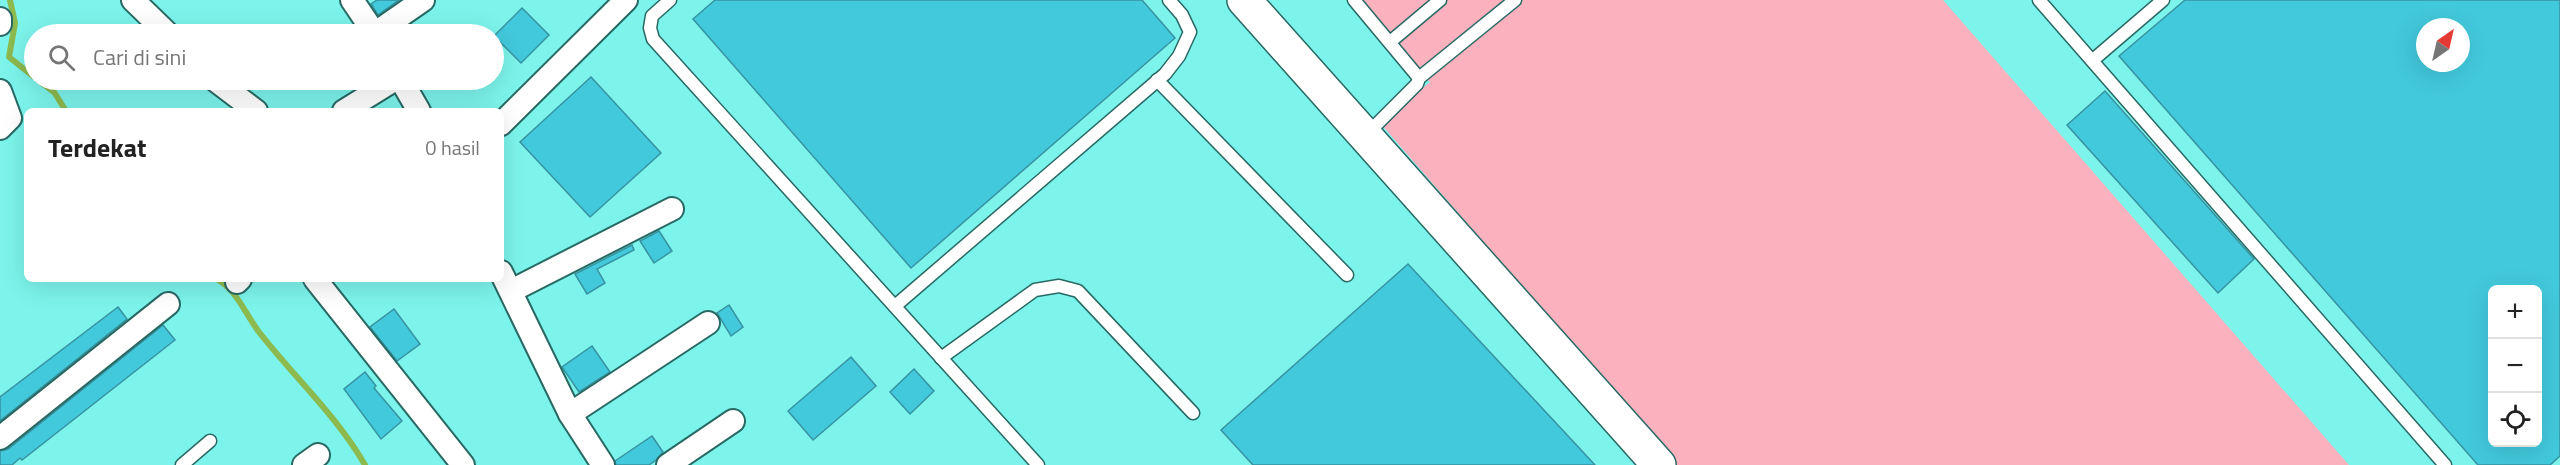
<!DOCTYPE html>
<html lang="id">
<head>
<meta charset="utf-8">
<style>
  :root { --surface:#fff; --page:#f6f6f6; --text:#222; --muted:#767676; --line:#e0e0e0 }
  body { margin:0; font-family:"Titillium Web",sans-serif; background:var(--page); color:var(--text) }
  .controls { position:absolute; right:18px; bottom:18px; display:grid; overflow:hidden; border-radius:9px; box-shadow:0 6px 24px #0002 }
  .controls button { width:54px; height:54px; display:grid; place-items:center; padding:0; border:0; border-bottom:2px solid var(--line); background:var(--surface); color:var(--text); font:30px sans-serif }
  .compass { position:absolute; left:2416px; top:18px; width:54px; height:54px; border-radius:50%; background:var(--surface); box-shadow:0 6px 24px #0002; rotate:34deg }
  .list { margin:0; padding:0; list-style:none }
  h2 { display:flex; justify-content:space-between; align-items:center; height:78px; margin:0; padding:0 24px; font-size:26px }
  h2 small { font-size:20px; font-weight:400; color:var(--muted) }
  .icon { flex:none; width:33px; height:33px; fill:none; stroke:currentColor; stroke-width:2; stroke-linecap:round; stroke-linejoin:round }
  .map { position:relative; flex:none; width:2560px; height:465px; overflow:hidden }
  .search { position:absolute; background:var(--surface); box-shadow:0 6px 24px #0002; left:24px; top:24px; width:480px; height:66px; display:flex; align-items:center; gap:15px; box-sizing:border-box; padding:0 21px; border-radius:33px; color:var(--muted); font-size:22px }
  .panel { position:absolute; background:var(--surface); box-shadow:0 6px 24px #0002; left:24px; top:108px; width:480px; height:174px; border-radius:9px }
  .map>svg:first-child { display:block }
  .green { fill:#fcb2be }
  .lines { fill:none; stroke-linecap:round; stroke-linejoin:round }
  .stream { stroke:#8cba4f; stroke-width:6 }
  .building { fill:#42c9dc; stroke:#3793a1; stroke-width:1.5; fill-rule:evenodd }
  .lane-casing { stroke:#286964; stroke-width:15 }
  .street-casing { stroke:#286964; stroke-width:26 }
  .secondary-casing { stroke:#286964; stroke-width:36 }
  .lane { stroke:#fff; stroke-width:12 }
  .street { stroke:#fff; stroke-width:22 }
  .secondary { stroke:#fff; stroke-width:33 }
</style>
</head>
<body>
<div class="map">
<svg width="2560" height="465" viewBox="0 0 2560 465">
  <rect width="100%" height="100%" fill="#7cf4eb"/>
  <path class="green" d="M 1357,0 L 1943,0 L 2349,465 L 1677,465 L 1380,123 L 1430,82 L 1390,42 Z"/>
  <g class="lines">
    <g class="stream">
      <path d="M 10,0 L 15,23 L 9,57 L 34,77"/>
      <path d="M 38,80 L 54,92 L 66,111"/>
      <path d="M 217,279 C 236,289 246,315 259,332 C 294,377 337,416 365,465"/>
    </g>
  </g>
  <g class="building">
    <path d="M 377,0 L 399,0 L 378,15 L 371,4 Z"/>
    <path d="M 715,0 L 1142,0 L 1175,38 L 911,268 L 693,19 Z"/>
    <path d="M 2185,0 L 2560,0 L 2560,456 L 2550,465 L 2478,465 L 2119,56 ZM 2425,27 L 2461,27 L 2461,63 L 2425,63 ZM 2493,290 L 2538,290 L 2538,442 L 2493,442 Z"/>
    <path d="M 522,8 L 549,35 L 521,63 L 494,36 Z"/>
    <path d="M 591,77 L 661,153 L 590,217 L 520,142 Z"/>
    <path d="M 2105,91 L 2254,259 L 2218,293 L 2067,125 Z"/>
    <path d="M 659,231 L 672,251 L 654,263 L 640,241 Z"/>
    <path d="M 632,245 L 634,250 L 597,269 L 605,283 L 587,294 L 575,274 Z"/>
    <path d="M 1408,264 L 1595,465 L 1253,465 L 1221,430 Z"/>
    <path d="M 729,305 L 743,327 L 731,336 L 717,313 Z"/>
    <path d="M 118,307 L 127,319 L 0,421 L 0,397 Z"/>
    <path d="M 394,309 L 420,344 L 397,361 L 370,327 Z"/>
    <path d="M 163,325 L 175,340 L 22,460 L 20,458 L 12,465 L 0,465 L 0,451 L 8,449 Z"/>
    <path d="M 592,346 L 610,372 L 579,392 L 562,367 Z"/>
    <path d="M 851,357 L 876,386 L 813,440 L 788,411 Z"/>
    <path d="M 914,369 L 934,391 L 910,414 L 890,392 Z"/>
    <path d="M 365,372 L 376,386 L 374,388 L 402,421 L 381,439 L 344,389 Z"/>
    <path d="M 652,436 L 663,452 L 656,460 L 649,465 L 616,465 L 615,461 Z"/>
  </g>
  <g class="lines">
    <defs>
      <g id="lane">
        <path d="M 670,0 L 652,16 L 650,28 L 653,39 L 1038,465"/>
        <path d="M 1354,0 L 1419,78"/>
        <path d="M 2039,0 L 2445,465"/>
        <path d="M 1390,42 L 1440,0"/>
        <path d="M 2093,60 L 2163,0"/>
        <path d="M 1157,80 L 1347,275"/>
        <path d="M 1367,134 L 1417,84 L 1419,78 L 1515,0"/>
        <path d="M 895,306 L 1165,74 L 1179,56 L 1190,32 L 1182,15 L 1169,0"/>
        <path d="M 941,358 L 1035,290 L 1059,286 L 1078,291 L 1193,413"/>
        <path d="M 182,465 L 210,441"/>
      </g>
      <g id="street">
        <path d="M 133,0 L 168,34"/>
        <path d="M 352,0 L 375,34"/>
        <path d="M 0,19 L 0,24"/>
        <path d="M 374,34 L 423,0"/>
        <path d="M 215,80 L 256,111"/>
        <path d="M 401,80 L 419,111"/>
        <path d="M 0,91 L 10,118 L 0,128"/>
        <path d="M 344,111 L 394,80"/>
        <path d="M 501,124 L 626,0"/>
        <path d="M 501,272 L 570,414 L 603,465"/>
        <path d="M 315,279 L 463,465"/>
        <path d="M 237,282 L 240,279"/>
        <path d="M 511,291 L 672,209"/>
        <path d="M 570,414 L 708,323"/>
        <path d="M 0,438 L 168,304"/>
        <path d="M 304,465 L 318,455"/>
        <path d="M 668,465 L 733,421"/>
      </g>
      <path id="secondary" d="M 1244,0 L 1659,465"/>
    </defs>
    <use href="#lane" class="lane-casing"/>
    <use href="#street" class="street-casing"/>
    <use href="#secondary" class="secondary-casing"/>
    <use href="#lane" class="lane"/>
    <use href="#street" class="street"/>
    <use href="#secondary" class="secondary"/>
  </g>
</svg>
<div class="controls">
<button>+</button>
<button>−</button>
<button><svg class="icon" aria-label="locate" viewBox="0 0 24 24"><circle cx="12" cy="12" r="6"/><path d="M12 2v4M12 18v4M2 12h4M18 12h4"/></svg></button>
</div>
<svg class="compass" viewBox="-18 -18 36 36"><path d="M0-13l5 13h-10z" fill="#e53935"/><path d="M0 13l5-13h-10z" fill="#767676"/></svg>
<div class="search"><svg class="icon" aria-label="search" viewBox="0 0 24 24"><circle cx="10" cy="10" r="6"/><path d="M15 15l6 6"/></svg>Cari di sini</div>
<section class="panel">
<h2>Terdekat<small>0 hasil</small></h2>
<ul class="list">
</ul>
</section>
</div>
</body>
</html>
